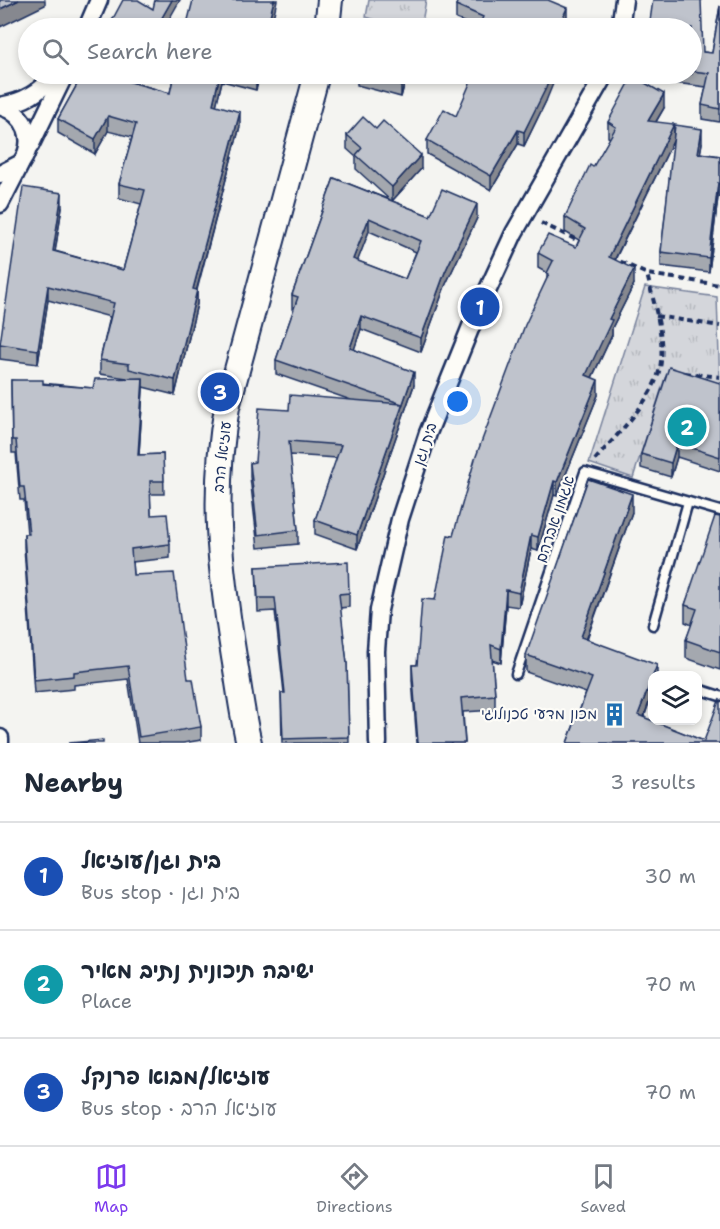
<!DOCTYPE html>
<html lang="en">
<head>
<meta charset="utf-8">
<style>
  :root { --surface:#fff; --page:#f2f2f3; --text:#1f2937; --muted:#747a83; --line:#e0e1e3; --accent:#7c3aed }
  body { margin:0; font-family:"Shantell Sans","Playpen Sans Hebrew",sans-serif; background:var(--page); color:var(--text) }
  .controls { position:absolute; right:18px; bottom:18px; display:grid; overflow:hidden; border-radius:12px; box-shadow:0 3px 9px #0003 }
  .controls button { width:54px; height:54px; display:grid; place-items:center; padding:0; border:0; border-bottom:2px solid var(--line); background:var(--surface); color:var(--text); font:30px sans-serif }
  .you { position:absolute; left:458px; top:402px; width:21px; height:21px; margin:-15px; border:4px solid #fff; border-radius:50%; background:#1a73e8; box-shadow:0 0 0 9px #1a73e833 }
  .badge { display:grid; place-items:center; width:39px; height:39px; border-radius:50%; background:var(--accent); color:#fff; font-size:20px; font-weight:700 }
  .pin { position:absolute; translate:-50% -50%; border:3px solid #fff; box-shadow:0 2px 6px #0006 }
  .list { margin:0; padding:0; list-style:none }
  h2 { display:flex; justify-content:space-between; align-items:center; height:78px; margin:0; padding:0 24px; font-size:26px }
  h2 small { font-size:20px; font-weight:400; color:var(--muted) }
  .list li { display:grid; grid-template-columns:39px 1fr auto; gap:18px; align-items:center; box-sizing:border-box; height:108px; padding:0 24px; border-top:2px solid var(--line) }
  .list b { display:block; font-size:22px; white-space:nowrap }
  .list p { margin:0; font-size:20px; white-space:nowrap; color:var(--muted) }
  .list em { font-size:20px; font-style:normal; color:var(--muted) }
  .icon { flex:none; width:33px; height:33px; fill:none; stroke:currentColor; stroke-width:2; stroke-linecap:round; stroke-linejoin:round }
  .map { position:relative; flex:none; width:720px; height:743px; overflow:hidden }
  .search { position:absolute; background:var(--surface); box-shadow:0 3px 9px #0003; left:18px; right:18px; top:18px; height:66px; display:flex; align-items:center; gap:15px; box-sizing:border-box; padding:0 21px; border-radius:33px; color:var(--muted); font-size:22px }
  .sheet { height:402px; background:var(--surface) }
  nav { display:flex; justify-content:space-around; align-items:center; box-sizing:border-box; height:84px; border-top:2px solid var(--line); background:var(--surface); font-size:16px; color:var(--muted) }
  nav a { display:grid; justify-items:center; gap:3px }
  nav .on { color:var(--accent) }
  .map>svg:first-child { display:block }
  .grass { fill:url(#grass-tufts); stroke:#78829c; stroke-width:1.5 }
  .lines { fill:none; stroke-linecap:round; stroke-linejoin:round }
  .lane-casing { stroke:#1b2f5e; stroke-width:13 }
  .street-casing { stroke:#1b2f5e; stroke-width:21 }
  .secondary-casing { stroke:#1b2f5e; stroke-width:28 }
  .path { stroke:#1b2f5e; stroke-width:4; stroke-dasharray:6 4.5; stroke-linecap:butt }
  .lane { stroke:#fdfcf7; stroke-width:8 }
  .street { stroke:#fdfcf7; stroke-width:16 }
  .secondary { stroke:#fdfcf7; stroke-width:24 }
  .wall { fill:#a4a8af; stroke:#1b2f5e; stroke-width:1.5; fill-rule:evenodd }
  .shaded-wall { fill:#86888f; stroke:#1b2f5e; stroke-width:1.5 }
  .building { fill:#bfc3cc; stroke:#1b2f5e; stroke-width:1.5; fill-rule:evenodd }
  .labels { text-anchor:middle; stroke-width:4.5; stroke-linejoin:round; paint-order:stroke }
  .street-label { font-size:15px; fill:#1b2f5e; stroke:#fdfcf7 }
  .poi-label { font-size:15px; fill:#1b2f5e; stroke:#fdfcf7; text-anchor:end }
</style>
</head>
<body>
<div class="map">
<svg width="720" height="743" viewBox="0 0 720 743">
  <defs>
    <pattern id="grass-tufts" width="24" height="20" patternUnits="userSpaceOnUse" patternTransform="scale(1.5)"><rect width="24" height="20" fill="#d4d6db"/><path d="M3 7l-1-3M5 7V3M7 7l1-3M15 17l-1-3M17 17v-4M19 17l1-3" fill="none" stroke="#b5b8be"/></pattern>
  </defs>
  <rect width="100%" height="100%" fill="#f4f4f1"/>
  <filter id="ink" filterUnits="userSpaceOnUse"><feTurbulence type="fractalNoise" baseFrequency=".0167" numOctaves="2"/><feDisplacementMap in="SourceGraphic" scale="12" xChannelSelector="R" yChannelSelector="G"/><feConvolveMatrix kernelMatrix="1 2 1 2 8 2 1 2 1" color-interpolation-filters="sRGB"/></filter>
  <g filter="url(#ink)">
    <g class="grass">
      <path d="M 369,0 L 426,0 L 421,28 L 402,28 L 366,17 Z"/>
      <path d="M 645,287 L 717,297 L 720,387 L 706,388 L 665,378 L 633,478 L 589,463 Z"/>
    </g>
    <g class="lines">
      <defs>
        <g id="lane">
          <path d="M 653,625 L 688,502"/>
          <path d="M 516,674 L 585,472 L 720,511"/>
          <path d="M 698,689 L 720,696"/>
        </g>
        <g id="street">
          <path d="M 87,28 L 99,0"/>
          <path d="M 620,28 L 624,0"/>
          <path d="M 0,106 C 26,114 37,140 21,163 L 0,174"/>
          <path d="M 0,106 C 25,102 40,92 56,74"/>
          <path d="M 30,146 L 65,74"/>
          <path d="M 0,204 L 20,165"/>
          <path d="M 0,738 L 0,743"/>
          <path d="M 378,743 L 376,651 L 379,610 L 400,519 L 428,433 L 472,324 L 514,233 L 605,74"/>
        </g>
        <g id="secondary">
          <path d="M 327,28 L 330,0"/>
          <path d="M 249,743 C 242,715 239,686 234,657 C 220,569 211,496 227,407 L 317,74"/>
        </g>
      </defs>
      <use href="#lane" class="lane-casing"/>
      <use href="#street" class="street-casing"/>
      <use href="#secondary" class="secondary-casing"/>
      <g class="path">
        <path d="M 541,223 L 583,243"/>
        <path d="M 611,257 L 647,274 L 720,285"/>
        <path d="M 656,316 L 720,326"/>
        <path d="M 685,373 L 720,377"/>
        <path d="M 595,460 C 617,434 658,396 661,361 C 664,333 653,301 647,274"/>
      </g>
      <use href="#lane" class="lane"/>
      <use href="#street" class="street"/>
      <use href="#secondary" class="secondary"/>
    </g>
    <g class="wall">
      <path d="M 456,5 L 567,22 L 478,28 L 456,19 Z"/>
      <path d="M 720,6 L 720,122 L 702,119 L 702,105 L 706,87 L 644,79 L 644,74 L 692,74 L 692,28 L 703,52 L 712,53 Z"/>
      <path d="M 83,74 L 139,74 L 134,83 L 170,93 L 174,74 L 260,74 L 256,90 L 222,81 L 216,105 L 240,126 L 197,290 L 197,304 L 175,395 L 143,387 L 139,455 L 163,454 L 164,494 L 150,494 L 151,515 L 170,544 L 170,558 L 132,562 L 133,575 L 188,679 L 201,727 L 201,740 L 183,743 L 138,743 L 128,679 L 74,685 L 74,689 L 34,693 L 24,547 L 24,534 L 27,534 L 24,500 L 20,500 L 16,453 L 12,453 L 11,380 L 93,388 L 127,378 L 100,374 L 100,360 L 110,317 L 48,300 L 38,364 L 0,359 L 0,342 L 62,207 L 55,251 L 123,270 L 141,204 L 119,198 L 119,184 L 132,137 L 108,131 L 95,154 L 58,133 L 58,119 Z"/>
      <path d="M 357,74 L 407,74 L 401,97 L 357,85 Z"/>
      <path d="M 546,101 L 524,146 L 518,144 L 491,190 L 427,154 L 427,140 L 456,116 Z"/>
      <path d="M 664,108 L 656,122 L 674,139 L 702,143 L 700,153 L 720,156 L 720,197 L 718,197 L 709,272 L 661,266 L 661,252 L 674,139 L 615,260 L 634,284 L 612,328 L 612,335 L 592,378 L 598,395 L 557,496 L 554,495 L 538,551 L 531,549 L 519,607 L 506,605 L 501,663 L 492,660 L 495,695 L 495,710 L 463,712 L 465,743 L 417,743 L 412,680 L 412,665 L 417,665 L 453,536 L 547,279 L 547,273 L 538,268 L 538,253 L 576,247 L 579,240 L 565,232 L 565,217 L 610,138 L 608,137 L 608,122 Z"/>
      <path d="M 347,135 L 421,169 L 392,201 L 430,216 L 477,218 L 445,286 L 421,352 L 361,329 L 354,349 L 414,385 L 357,549 L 315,534 L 315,520 L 337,458 L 290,455 L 298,530 L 298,544 L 258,548 L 250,477 L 250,463 L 255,462 L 289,410 L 351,400 L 276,374 L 276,360 L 294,309 L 292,309 L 292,295 L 334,178 L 390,200 L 356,169 L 356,157 L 347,149 ZM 369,231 L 416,252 L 405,279 L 357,261 Z"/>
      <path d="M 720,383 L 720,471 L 677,457 L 671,477 L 641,468 L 641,454 Z"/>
      <path d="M 632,512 L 587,639 L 657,675 L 652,675 L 652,694 L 644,718 L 704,741 L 720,743 L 567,743 L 586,693 L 526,672 L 526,655 Z"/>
      <path d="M 720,517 L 720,670 L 686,658 L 686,640 L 692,625 L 685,622 L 685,605 Z"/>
      <path d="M 256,567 L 349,593 L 349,607 L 340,608 L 347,664 L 349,743 L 282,743 L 281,693 L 284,693 L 275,611 L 258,612 Z"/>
    </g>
    <g class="shaded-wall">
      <path d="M 19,0 L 45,0 L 45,5 L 0,27 L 0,9 Z"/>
      <path d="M 172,0 L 180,0 L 164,28 L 156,28 Z"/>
      <path d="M 274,0 L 277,0 L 271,28 L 267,28 Z"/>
      <path d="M 567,8 L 567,22 L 565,28 L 558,28 Z"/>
      <path d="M 131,74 L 139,74 L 127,96 L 127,81 Z"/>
      <path d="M 220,74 L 222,74 L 222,81 L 213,119 L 213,104 Z"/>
      <path d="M 256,74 L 260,74 L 256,90 Z"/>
      <path d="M 404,74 L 407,74 L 401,97 L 401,83 Z"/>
      <path d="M 551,74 L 557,74 L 546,101 L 524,146 L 524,132 Z"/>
      <path d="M 664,94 L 664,108 L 648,135 L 648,121 Z"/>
      <path d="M 240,112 L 240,126 L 193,303 L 193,289 Z"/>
      <path d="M 108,116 L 108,131 L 95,154 L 95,139 Z"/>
      <path d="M 674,124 L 674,139 L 609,271 L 609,257 Z"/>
      <path d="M 702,129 L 702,143 L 698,167 L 698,153 Z"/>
      <path d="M 518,130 L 518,144 L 491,190 L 491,176 Z"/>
      <path d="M 421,155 L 421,169 L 392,201 L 392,187 Z"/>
      <path d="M 718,183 L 718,197 L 709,272 L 709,258 Z"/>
      <path d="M 62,193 L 62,207 L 53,265 L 53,251 Z"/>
      <path d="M 477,204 L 477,218 L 445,286 L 421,352 L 421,338 L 445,272 Z"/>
      <path d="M 369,218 L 369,231 L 353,273 L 353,259 Z"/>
      <path d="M 634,269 L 634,284 L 612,328 L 612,335 L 586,390 L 586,375 L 609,319 Z"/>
      <path d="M 48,286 L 48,300 L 38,364 L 38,350 Z"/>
      <path d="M 197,290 L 197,304 L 175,395 L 175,380 Z"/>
      <path d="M 361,316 L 361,329 L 350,362 L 350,348 Z"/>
      <path d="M 414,372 L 414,385 L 357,549 L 357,535 Z"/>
      <path d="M 143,378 L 143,391 L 138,468 L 138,455 Z"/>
      <path d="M 598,380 L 598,395 L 557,496 L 557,482 Z"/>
      <path d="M 677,443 L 677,457 L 671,477 L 671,463 Z"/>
      <path d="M 554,481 L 554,495 L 538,551 L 538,537 Z"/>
      <path d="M 632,494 L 632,512 L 581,654 L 581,637 Z"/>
      <path d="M 531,535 L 531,549 L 519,607 L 519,593 Z"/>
      <path d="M 506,590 L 506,605 L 501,663 L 501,649 Z"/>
      <path d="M 657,665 L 657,675 L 653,675 Z"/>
      <path d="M 652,677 L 652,694 L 638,733 L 638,715 Z"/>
    </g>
    <g class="building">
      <path d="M 0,0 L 19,0 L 0,9 Z"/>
      <path d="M 123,0 L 138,0 L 153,9 L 155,0 L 172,0 L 156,28 L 108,28 Z"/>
      <path d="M 193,0 L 274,0 L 267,28 L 186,28 Z"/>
      <path d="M 458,0 L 548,0 L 567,8 L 558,28 L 478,28 L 483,17 L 456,5 Z"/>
      <path d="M 653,0 L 701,0 L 703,52 L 712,53 L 720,6 L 720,109 L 702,105 L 709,73 L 692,71 L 692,28 L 649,28 Z"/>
      <path d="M 368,25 L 380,28 L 368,28 Z"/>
      <path d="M 83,74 L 131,74 L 127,81 L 170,93 L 174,74 L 220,74 L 213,104 L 240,112 L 193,289 L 197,290 L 175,380 L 129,369 L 129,364 L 100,360 L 114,303 L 48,286 L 38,350 L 0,344 L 23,187 L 62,193 L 53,251 L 123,270 L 145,190 L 119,184 L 136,124 L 108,116 L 95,139 L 58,119 Z"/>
      <path d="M 366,74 L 404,74 L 401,83 Z"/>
      <path d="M 474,74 L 551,74 L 546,88 L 524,132 L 518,130 L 491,176 L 427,140 L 444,109 L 456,116 Z"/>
      <path d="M 633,76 L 664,94 L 648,121 L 674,124 L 609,257 L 634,269 L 609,319 L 612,320 L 586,375 L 598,380 L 557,482 L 554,481 L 538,537 L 531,535 L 519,593 L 506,590 L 501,649 L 491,645 L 495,695 L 461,698 L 465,743 L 418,743 L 412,665 L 417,665 L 422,599 L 435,600 L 448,535 L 453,536 L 475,459 L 525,325 L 549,274 L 547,273 L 553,261 L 538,253 L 548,235 L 576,247 L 585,229 L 565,217 L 590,165 L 593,167 L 616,127 L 608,122 Z"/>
      <path d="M 363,117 L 376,129 L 383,121 L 421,155 L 392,187 L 356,155 L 362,148 L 347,135 Z"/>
      <path d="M 675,125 L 702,129 L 698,153 L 720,156 L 720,184 L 718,183 L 709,258 L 661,252 Z"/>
      <path d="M 334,178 L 430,216 L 442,189 L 477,204 L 445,272 L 421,338 L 361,316 L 350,348 L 414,372 L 357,535 L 315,520 L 341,445 L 289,441 L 298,530 L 258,535 L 250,463 L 255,462 L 259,408 L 289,410 L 290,395 L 402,404 L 276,360 L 298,297 L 292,295 ZM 369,218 L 421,241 L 405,279 L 353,259 Z"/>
      <path d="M 669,367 L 720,383 L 720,457 L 677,443 L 671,463 L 641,454 Z"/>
      <path d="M 143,378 L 138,455 L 163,454 L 164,481 L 150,481 L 151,515 L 167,514 L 170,544 L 131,549 L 133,575 L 174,573 L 188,679 L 193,679 L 201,727 L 139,737 L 128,666 L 74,672 L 74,676 L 34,680 L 24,534 L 29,534 L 24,487 L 20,487 L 16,440 L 12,440 L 11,380 L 43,380 L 43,384 L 93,388 L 95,379 Z"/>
      <path d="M 588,479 L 632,494 L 581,637 L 657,665 L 638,715 L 704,741 L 720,698 L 720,743 L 567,743 L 592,678 L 526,655 Z"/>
      <path d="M 715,516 L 720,517 L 720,652 L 686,640 L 697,609 L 685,605 Z"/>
      <path d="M 348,562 L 349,593 L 339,594 L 347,664 L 349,737 L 283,739 L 281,693 L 285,693 L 275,598 L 258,598 L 256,567 Z"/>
      <path d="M 103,740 L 103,743 L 68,743 Z"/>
    </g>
  </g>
  <defs>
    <symbol id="building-bare" viewBox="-9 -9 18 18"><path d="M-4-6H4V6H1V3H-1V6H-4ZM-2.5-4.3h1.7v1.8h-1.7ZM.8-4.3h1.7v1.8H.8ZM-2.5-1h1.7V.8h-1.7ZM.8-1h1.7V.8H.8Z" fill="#1f6fb2" stroke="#fdfcf7" stroke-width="2.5" paint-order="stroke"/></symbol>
  </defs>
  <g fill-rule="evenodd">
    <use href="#building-bare" x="598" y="698" width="33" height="33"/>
  </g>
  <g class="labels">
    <g class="street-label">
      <text transform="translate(425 444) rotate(-71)" y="5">בית וגן</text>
      <text transform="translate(222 457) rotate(-84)" y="5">עוזיאל הרב</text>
      <text transform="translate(555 519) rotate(-71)" y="5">אגמון אברהם</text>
    </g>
    <g class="poi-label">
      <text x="597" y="719">מכון מדעי טכנולוגי</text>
    </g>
  </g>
</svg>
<div class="controls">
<button><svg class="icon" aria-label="layers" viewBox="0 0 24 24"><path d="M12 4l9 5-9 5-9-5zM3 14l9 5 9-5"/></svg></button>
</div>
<div class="you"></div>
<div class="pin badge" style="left:480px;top:307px;background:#1a4fb4">1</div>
<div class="pin badge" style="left:687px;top:427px;background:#0f9aa8">2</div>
<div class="pin badge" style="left:220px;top:392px;background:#1a4fb4">3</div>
<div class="search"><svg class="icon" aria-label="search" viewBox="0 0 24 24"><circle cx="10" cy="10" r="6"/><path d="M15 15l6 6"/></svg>Search here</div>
</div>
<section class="sheet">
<h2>Nearby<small>3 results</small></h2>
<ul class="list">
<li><span class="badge" style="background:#1a4fb4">1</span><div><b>בית וגן/עוזיאל</b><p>Bus stop · בית וגן</p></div><em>30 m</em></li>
<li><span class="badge" style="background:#0f9aa8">2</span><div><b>ישיבה תיכונית נתיב מאיר</b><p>Place</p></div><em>70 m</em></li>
<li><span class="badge" style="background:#1a4fb4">3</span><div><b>עוזיאל/מבוא פרנקל</b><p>Bus stop · עוזיאל הרב</p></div><em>70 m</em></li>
</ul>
</section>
<nav>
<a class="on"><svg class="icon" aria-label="map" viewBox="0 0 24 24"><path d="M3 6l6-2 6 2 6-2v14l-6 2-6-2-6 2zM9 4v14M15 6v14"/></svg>Map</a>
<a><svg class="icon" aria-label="directions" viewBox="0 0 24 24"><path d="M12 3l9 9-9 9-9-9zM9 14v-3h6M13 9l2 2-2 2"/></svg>Directions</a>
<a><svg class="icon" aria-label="saved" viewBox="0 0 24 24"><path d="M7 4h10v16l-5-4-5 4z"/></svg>Saved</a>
</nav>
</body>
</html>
